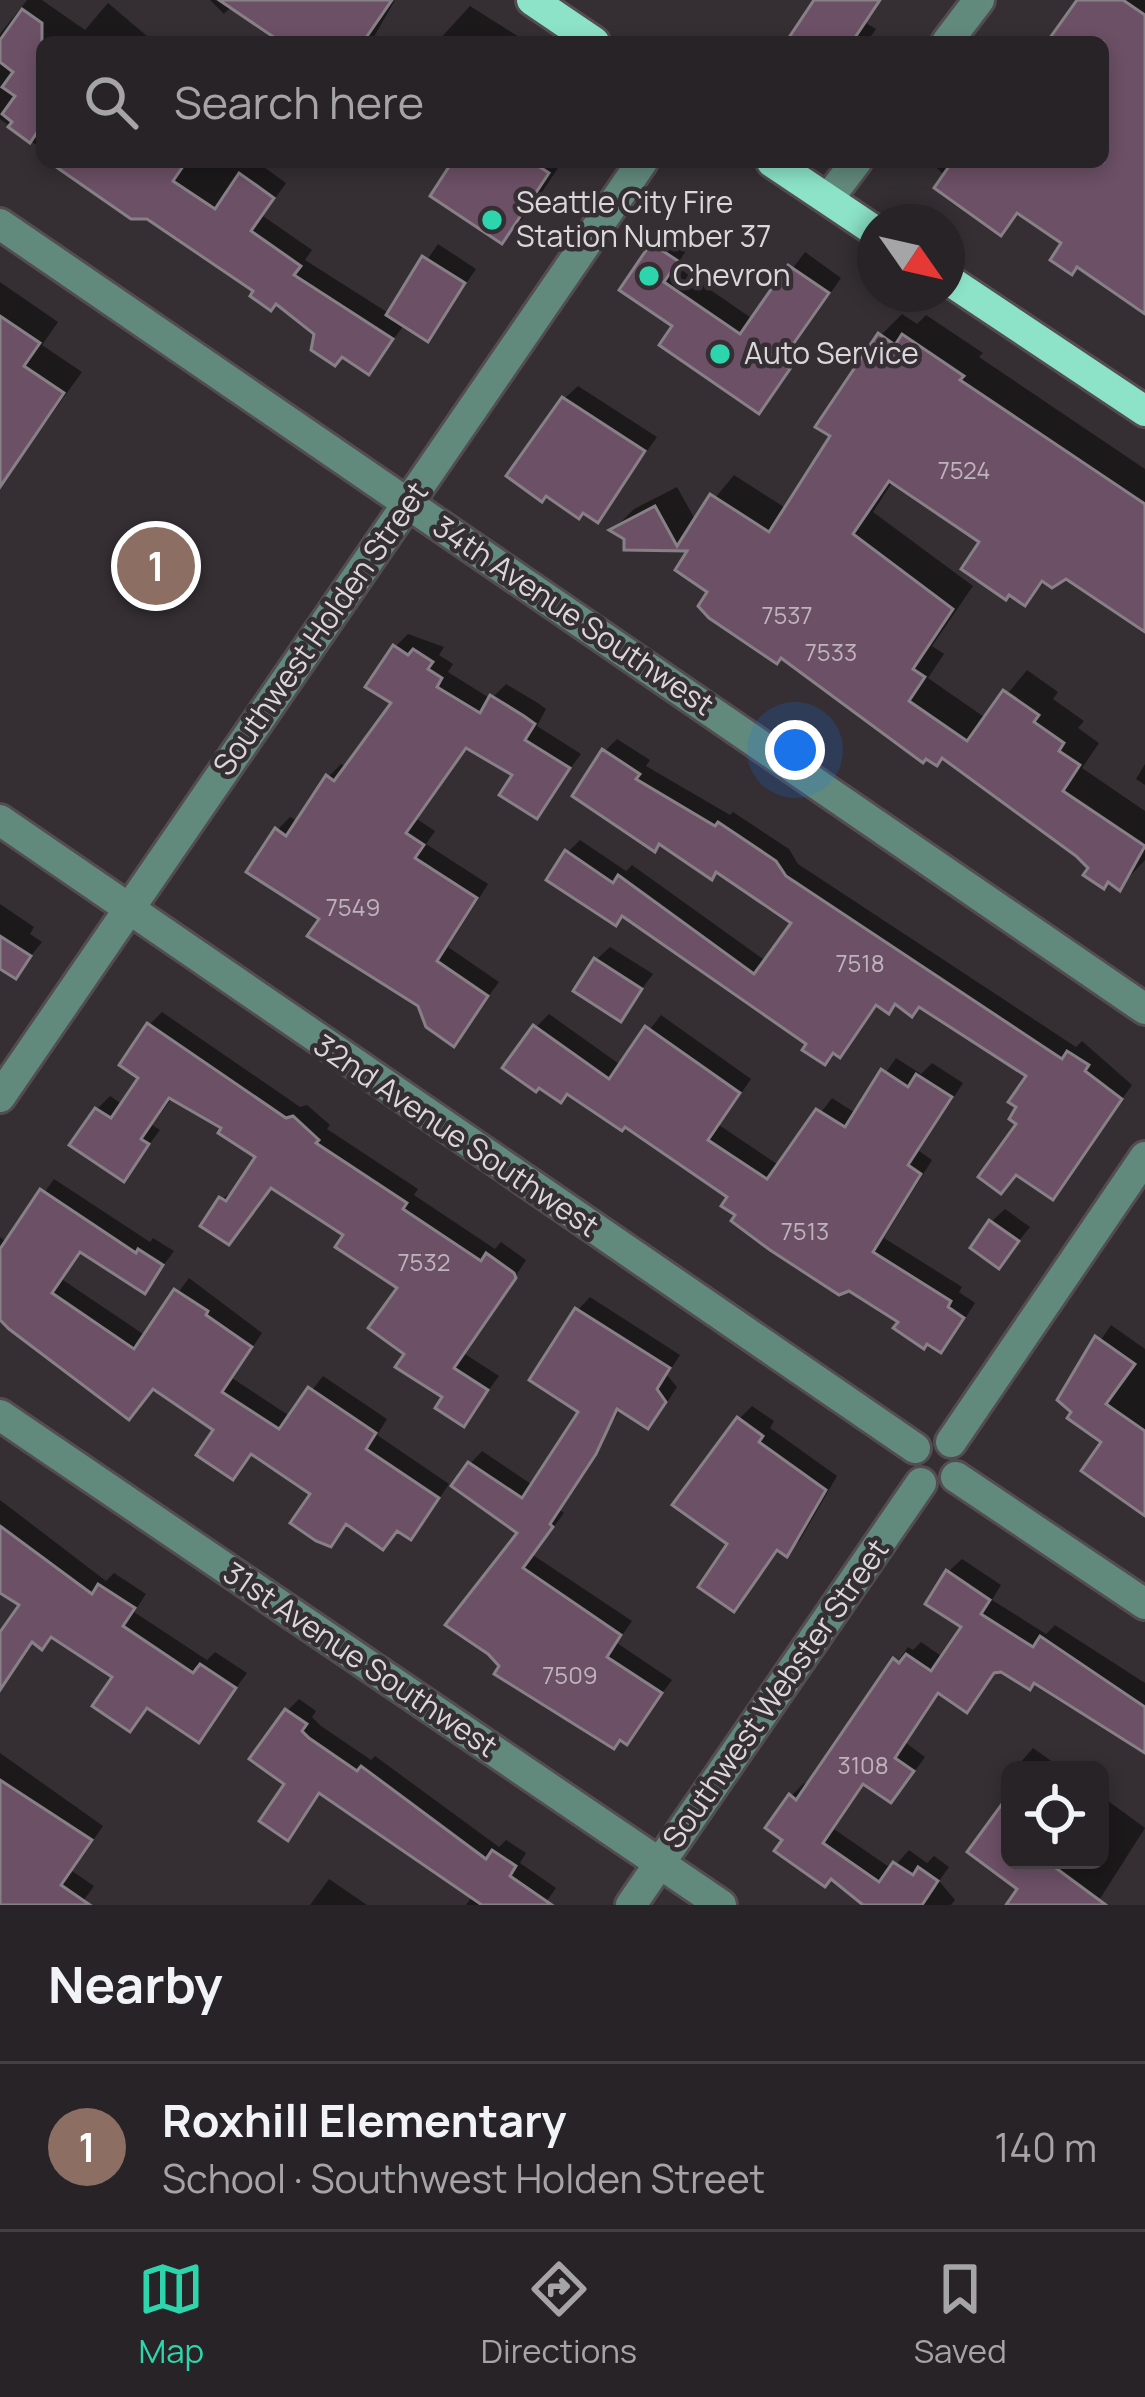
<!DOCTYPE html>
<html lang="en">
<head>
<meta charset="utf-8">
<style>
  :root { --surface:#282327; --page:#342f33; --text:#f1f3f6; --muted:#a5a4a7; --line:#444044; --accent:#2cd5ab }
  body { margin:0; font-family:Manrope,sans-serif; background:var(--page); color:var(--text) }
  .controls { position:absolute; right:36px; bottom:36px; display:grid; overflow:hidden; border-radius:18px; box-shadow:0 6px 18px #0003 }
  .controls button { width:108px; height:108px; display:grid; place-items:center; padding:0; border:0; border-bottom:3px solid var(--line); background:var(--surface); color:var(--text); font:60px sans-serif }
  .compass { position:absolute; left:857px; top:204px; width:108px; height:108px; border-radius:50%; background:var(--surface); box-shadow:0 6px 18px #0003; rotate:124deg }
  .you { position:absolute; left:795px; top:750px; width:42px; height:42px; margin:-30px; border:9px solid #fff; border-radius:50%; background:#1a73e8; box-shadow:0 0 0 18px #1a73e833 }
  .badge { display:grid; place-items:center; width:78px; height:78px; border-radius:50%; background:var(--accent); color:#fff; font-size:39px; font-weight:700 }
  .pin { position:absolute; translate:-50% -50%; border:6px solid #fff; box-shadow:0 3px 12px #0006 }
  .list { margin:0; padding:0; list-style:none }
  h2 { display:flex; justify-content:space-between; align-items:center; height:156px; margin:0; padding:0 48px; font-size:51px }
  h2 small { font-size:39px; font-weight:400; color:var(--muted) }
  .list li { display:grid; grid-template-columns:78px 1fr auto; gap:36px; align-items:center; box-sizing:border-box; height:168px; padding:0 48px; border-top:3px solid var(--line) }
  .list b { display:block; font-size:45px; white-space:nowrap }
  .list p { margin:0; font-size:39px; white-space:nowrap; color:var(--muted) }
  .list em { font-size:39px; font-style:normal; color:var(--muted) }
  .icon { flex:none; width:66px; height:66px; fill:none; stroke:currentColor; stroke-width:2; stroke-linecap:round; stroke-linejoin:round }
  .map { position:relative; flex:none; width:1145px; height:1905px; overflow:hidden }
  .search { position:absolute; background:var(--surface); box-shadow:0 6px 18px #0003; left:36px; right:36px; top:36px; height:132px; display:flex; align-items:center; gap:30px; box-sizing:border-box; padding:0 42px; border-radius:18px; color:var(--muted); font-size:45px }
  .sheet { height:324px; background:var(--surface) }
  nav { display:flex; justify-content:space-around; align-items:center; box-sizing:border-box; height:168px; border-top:3px solid var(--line); background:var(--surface); font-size:33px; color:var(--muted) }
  nav a { display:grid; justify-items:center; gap:6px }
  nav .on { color:var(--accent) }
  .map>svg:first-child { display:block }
  .shadow { fill:#0007 }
  .building { fill:#6c5066; stroke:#878086; stroke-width:3 }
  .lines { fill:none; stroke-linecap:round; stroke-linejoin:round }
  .minor-casing { stroke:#534d52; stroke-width:36 }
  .major-casing { stroke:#534d52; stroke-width:36 }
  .minor { stroke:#628a7c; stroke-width:30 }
  .major { stroke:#8ce3c7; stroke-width:30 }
  .poi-dot { fill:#2cd5ab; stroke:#352f34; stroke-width:4.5 }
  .labels { text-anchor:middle; stroke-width:9; stroke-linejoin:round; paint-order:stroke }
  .number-label { font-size:24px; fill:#beb4bc }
  .poi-label { font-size:30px; fill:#dad6d9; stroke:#352f34; text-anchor:start }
  .street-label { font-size:30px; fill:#dad6d9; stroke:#352f34 }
</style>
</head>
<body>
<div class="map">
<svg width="1145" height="1905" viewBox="0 0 1145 1905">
  <rect width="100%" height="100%" fill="#352f34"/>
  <g class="shadow">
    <path d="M 27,0 L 42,0 L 85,30 L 108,3 L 154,42 L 42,42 L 42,149 L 0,119 L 0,34 Z"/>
    <path d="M 210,0 L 395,0 L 371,42 L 286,42 L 232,6 L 224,14 Z"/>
    <path d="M 818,0 L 881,0 L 866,23 L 876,29 L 867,42 L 802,42 Z"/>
    <path d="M 1080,0 L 1145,0 L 1145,311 L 1021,212 L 1001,232 L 931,162 L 1103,162 L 1103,42 L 1051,42 Z"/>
    <path d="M 470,6 L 527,42 L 437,42 Z"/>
    <path d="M 59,162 L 257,162 L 286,183 L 263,216 L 312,250 L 305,260 L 390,314 L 438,244 L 476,269 L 428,338 L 405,324 L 369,371 L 277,301 L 271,307 L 197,250 Z"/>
    <path d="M 456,162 L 562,162 L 528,213 L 501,240 Z"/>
    <path d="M 668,231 L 690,245 L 676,266 L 754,320 L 805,252 L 841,278 L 793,347 L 802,354 L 759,411 L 676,325 L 653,245 Z"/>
    <path d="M 0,282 L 58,322 L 42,345 L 82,372 L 0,486 Z"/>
    <path d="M 902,314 L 917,324 L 926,315 L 983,353 L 979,357 L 1145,469 L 1145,628 L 1066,575 L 1046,581 L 1025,602 L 983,541 L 893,481 L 873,512 L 973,586 L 932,646 L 944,654 L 928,678 L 987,719 L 1027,670 L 1058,692 L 1053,699 L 1084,721 L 1078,728 L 1099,743 L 1082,768 L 1145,811 L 1145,860 L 1120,887 L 711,591 L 693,548 L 627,547 L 627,537 L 614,529 L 634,509 L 677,487 L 696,521 L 734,475 L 787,509 L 834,436 L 881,335 Z"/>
    <path d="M 578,386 L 657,437 L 598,519 L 564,399 Z"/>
    <path d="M 408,634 L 444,647 L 439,655 L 453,664 L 448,672 L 491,699 L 506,684 L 538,703 L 546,709 L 537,726 L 581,754 L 536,815 L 516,774 L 468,746 L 417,819 L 435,831 L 426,844 L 488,884 L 448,947 L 499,982 L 454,1043 L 420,1004 L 323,918 L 277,830 L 290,817 L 299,822 L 328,777 L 341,764 L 348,768 L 395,702 L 395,647 Z"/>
    <path d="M 617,739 L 650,760 L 646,766 L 730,815 L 733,812 L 789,849 L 798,864 L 1076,1047 L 1082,1041 L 1132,1085 L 1053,1196 L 1021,1123 L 1030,1075 L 921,1004 L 878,1003 L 852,1042 L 825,1061 L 810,1043 L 624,914 L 616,922 L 568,852 L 580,840 L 626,871 L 632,865 L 767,962 L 795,922 L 717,869 L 661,842 L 655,848 L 605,751 Z"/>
    <path d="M 1145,764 L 1145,785 L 1136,779 Z"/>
    <path d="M 0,904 L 34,927 L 30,934 L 42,942 L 15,976 L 0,970 Z"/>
    <path d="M 610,947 L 653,974 L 620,1018 L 596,960 Z"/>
    <path d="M 162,1012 L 300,1107 L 307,1105 L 330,1125 L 327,1129 L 418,1189 L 414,1195 L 495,1249 L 501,1242 L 526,1260 L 465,1354 L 499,1376 L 464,1424 L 408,1353 L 401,1287 L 347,1234 L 273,1185 L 229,1241 L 222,1199 L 238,1188 L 259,1156 L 175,1094 L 152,1125 L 160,1130 L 124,1178 L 97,1109 L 110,1096 L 123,1105 L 142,1077 L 149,1025 Z"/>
    <path d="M 549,1014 L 622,1066 L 661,1015 L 751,1079 L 719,1125 L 780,1166 L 832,1098 L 857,1114 L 896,1058 L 921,1074 L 932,1063 L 963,1083 L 919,1151 L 932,1160 L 884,1238 L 962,1287 L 959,1292 L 975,1303 L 954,1336 L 941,1349 L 739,1214 L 731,1196 L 536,1027 Z"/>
    <path d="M 54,1179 L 150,1242 L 153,1238 L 174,1251 L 145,1290 L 82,1250 L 63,1280 L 146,1336 L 189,1278 L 262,1333 L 232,1378 L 291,1417 L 323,1376 L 387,1419 L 377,1435 L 449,1484 L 423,1523 L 410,1536 L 399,1528 L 383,1546 L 349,1522 L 330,1543 L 314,1493 L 253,1452 L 233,1476 L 217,1429 L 154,1387 L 50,1352 L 0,1322 L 0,1237 L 8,1243 Z"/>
    <path d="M 1005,1209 L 1030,1227 L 999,1265 L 991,1222 Z"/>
    <path d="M 590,1297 L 680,1355 L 667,1375 L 677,1387 L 660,1413 L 647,1426 L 621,1408 L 560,1510 L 564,1513 L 533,1555 L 632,1621 L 617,1643 L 672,1680 L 626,1741 L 498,1673 L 522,1532 L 470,1464 L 482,1451 L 534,1486 L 582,1411 L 578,1310 Z"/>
    <path d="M 1111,1325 L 1145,1349 L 1145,1512 L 1105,1441 L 1061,1399 Z"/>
    <path d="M 752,1406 L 774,1421 L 770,1428 L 837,1476 L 800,1540 L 786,1553 L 779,1548 L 734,1608 L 739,1419 Z"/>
    <path d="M 0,1500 L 106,1581 L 114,1573 L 146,1594 L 134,1612 L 207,1660 L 215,1652 L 247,1673 L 199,1739 L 149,1706 L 130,1728 L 116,1677 L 53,1635 L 34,1640 L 0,1690 L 0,1638 L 23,1604 L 0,1589 Z"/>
    <path d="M 962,1559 L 1001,1585 L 992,1600 L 1046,1634 L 1055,1625 L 1145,1683 L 1145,1749 L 1036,1680 L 1029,1686 L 997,1671 L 967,1709 L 941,1691 L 906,1743 L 925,1757 L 904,1786 L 891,1799 L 866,1782 L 834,1829 L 892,1869 L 909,1850 L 927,1863 L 934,1856 L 949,1867 L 939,1881 L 955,1900 L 951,1905 L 873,1905 L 786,1839 L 791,1796 L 804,1783 L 809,1786 L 908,1647 L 913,1650 L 921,1642 L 944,1658 L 965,1626 L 948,1572 Z"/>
    <path d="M 299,1699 L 316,1711 L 312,1717 L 321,1726 L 371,1760 L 375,1756 L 499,1847 L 506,1840 L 526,1853 L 520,1863 L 556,1888 L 544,1905 L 466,1905 L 473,1895 L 322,1791 L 288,1837 L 287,1711 Z"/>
    <path d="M 1033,1748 L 1064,1770 L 1014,1770 Z"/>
    <path d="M 0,1753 L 103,1826 L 72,1871 L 94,1886 L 84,1900 L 90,1905 L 0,1905 Z"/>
    <path d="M 1100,1795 L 1145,1828 L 1096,1905 L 1009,1905 L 1021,1888 L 971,1852 L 1010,1798 L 1010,1860 L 1100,1860 Z"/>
    <path d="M 329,1879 L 367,1905 L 310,1905 Z"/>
  </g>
  <g class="building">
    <path d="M 219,0 L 392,0 L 363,42 L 281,42 Z"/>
    <path d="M 814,0 L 880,0 L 852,42 L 786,42 Z"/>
    <path d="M 1077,0 L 1123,0 L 1145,15 L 1145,314 L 1077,267 L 1072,275 L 1050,260 L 1061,243 L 1017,213 L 1001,236 L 934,188 L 952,162 L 1103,162 L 1103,42 L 1047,42 Z"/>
    <path d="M 22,9 L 42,23 L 42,125 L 30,143 L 8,127 L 12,122 L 2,114 L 15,96 L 2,87 L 13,72 L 0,62 L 0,40 Z"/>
    <path d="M 49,162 L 186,162 L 173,181 L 215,209 L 239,173 L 274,198 L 251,231 L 301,266 L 294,275 L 393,339 L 369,375 L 342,357 L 335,366 L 311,350 L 314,334 L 276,304 L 271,311 L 250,296 L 253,291 L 147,219 L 131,219 Z"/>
    <path d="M 452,162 L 532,162 L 549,173 L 502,244 L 430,196 Z"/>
    <path d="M 651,243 L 678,261 L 664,282 L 740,334 L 788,265 L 829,293 L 780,363 L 790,369 L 759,414 L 659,345 L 672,326 L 619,290 Z"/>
    <path d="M 422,256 L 465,283 L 428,342 L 386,315 Z"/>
    <path d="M 0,316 L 40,343 L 24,366 L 64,393 L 0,487 Z"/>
    <path d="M 878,333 L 895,345 L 902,334 L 964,376 L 960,380 L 1145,504 L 1145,632 L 1066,579 L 1052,588 L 1042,581 L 1025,606 L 1009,595 L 1006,600 L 961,569 L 979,542 L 889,481 L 853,534 L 953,609 L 913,669 L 925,677 L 909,701 L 967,741 L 1003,690 L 1039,715 L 1034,722 L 1064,743 L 1059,751 L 1080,765 L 1063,791 L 1145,846 L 1120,891 L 1108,882 L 1104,889 L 1083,875 L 1088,868 L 1076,856 L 942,758 L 937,766 L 926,759 L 923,763 L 781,658 L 777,664 L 709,618 L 698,606 L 707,592 L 675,570 L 687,551 L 624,550 L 624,539 L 609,530 L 655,506 L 677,546 L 710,494 L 769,532 L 830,436 L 815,427 Z"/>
    <path d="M 562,397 L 645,451 L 598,523 L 583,513 L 579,519 L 546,496 L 542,502 L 506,476 Z"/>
    <path d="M 393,645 L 408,655 L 413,649 L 433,662 L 428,669 L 442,678 L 437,687 L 480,713 L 490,695 L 524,716 L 535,724 L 525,740 L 570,768 L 537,819 L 499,795 L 512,775 L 466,748 L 406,833 L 424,845 L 415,858 L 477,898 L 437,961 L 488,996 L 454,1047 L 426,1027 L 418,1006 L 307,936 L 319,919 L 246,872 L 275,828 L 286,836 L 326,775 L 334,781 L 391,703 L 365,687 Z"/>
    <path d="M 602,749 L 640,774 L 636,779 L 715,826 L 718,822 L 776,861 L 786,876 L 1062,1059 L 1067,1051 L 1089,1065 L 1085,1071 L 1122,1099 L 1053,1200 L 1016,1175 L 1001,1194 L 978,1177 L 1016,1124 L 1009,1119 L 1016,1107 L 1008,1102 L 1026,1076 L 919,1007 L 912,1017 L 895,1004 L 889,1014 L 876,1005 L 840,1058 L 833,1053 L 825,1065 L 802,1050 L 806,1044 L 622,916 L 616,926 L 546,880 L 565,850 L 613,883 L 618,875 L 754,974 L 791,923 L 716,872 L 712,880 L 659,844 L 655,852 L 572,796 Z"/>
    <path d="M 0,936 L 31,956 L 16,979 L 0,969 Z"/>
    <path d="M 594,958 L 642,989 L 621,1022 L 573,991 Z"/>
    <path d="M 147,1023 L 286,1118 L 293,1116 L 319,1140 L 316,1143 L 407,1203 L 403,1209 L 481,1261 L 486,1253 L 514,1273 L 516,1278 L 454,1368 L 488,1390 L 464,1427 L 435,1408 L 442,1397 L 395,1367 L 404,1354 L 368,1328 L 397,1288 L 335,1247 L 343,1235 L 271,1188 L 229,1245 L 200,1226 L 219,1197 L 226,1201 L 255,1157 L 218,1133 L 221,1128 L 169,1098 L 141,1139 L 149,1144 L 124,1182 L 69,1145 L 95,1108 L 111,1118 L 138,1078 L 119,1065 Z"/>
    <path d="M 533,1025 L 609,1079 L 645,1026 L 740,1093 L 708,1140 L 767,1179 L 816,1109 L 845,1127 L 881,1069 L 908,1087 L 916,1074 L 952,1097 L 908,1165 L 921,1174 L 873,1252 L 951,1301 L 948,1307 L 964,1318 L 941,1353 L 927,1344 L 924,1349 L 893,1328 L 898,1322 L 849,1291 L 839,1295 L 770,1250 L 731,1221 L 735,1215 L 721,1206 L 727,1197 L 625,1127 L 622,1131 L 567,1094 L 561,1103 L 539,1088 L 536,1092 L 502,1068 Z"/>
    <path d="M 40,1189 L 136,1253 L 138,1249 L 163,1265 L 145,1294 L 80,1252 L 52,1293 L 134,1349 L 174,1289 L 208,1311 L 206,1315 L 252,1347 L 222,1392 L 279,1429 L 308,1387 L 376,1433 L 366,1449 L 439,1498 L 411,1540 L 397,1531 L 383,1550 L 346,1524 L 331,1547 L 316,1541 L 290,1523 L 310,1494 L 251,1454 L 233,1480 L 196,1455 L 213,1430 L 153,1389 L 129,1420 L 9,1329 L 0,1320 L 0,1249 Z"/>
    <path d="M 989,1220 L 1019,1241 L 999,1269 L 970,1248 Z"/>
    <path d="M 575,1308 L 670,1368 L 657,1389 L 666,1402 L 648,1429 L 617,1409 L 596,1454 L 550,1524 L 553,1527 L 523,1568 L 621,1635 L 607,1657 L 662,1693 L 627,1745 L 620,1740 L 614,1749 L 494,1674 L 499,1666 L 488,1654 L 445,1625 L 517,1533 L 451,1486 L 468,1462 L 522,1498 L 578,1412 L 529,1380 Z"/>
    <path d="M 1095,1336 L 1135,1364 L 1106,1404 L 1145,1431 L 1145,1516 L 1081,1471 L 1101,1442 L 1067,1418 L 1071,1412 L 1057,1400 Z"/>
    <path d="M 737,1417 L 763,1436 L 759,1442 L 826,1490 L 787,1557 L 777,1550 L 734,1612 L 698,1587 L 727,1544 L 672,1505 Z"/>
    <path d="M 0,1526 L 92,1594 L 98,1584 L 135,1608 L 123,1626 L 193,1673 L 200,1664 L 236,1688 L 199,1743 L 147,1708 L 130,1732 L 92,1706 L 112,1677 L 51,1637 L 42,1650 L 32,1642 L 0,1690 L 0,1632 L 19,1605 L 0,1593 Z"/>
    <path d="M 946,1570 L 990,1600 L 981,1614 L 1033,1647 L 1040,1636 L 1145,1707 L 1145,1753 L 1034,1683 L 1030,1690 L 1001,1672 L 994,1673 L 967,1713 L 938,1693 L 895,1758 L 914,1771 L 891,1803 L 863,1784 L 823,1843 L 879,1882 L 893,1862 L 913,1875 L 918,1867 L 938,1881 L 922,1905 L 863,1905 L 831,1879 L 825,1887 L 774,1851 L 782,1840 L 765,1828 L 789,1794 L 796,1800 L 893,1658 L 899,1663 L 906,1654 L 931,1671 L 961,1627 L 925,1604 Z"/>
    <path d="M 285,1709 L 307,1724 L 302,1731 L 309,1738 L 357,1771 L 361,1766 L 486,1859 L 492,1850 L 516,1866 L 510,1876 L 552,1905 L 482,1905 L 319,1793 L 288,1841 L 259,1821 L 284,1784 L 249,1759 Z"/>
    <path d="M 0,1780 L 92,1840 L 61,1885 L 90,1905 L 0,1905 Z"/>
    <path d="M 1010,1793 L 1010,1860 L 1045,1860 L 1106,1905 L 1006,1905 L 1017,1889 L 967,1852 Z"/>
  </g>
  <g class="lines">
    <defs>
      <g id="minor">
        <path d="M 947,42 L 979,0"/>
        <path d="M 828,199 L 856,162"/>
        <path d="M 0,224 L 1145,1009"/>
        <path d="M 0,820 L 915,1448"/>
        <path d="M 0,1097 L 642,162"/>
        <path d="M 0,1415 L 721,1905"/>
        <path d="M 951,1442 L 1145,1157"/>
        <path d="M 956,1477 L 1145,1604"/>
        <path d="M 631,1905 L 921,1483"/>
      </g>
      <g id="major">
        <path d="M 532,0 L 594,42"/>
        <path d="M 772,162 L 875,231"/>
        <path d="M 947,279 L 1145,411"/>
      </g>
    </defs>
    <use href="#minor" class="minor-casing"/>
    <use href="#major" class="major-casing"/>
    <use href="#minor" class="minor"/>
    <use href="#major" class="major"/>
  </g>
  <g class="poi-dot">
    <circle cx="492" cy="220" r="12"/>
    <circle cx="649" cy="276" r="12"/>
    <circle cx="720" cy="354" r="12"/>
  </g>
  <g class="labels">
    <g class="number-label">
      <text x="964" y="479">7524</text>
      <text x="787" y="624">7537</text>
      <text x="831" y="661">7533</text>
      <text x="353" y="916">7549</text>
      <text x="860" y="972">7518</text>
      <text x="805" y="1240">7513</text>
      <text x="424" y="1271">7532</text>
      <text x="570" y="1684">7509</text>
      <text x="863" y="1774">3108</text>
    </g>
    <g class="poi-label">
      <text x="516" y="213">Seattle City Fire<tspan x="516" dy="34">Station Number 37</tspan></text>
      <text x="673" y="286">Chevron</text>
      <text x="744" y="364">Auto Service</text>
    </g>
    <g class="street-label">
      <text transform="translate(573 616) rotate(34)" y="10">34th Avenue Southwest</text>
      <text transform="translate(321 629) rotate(-55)" y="10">Southwest Holden Street</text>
      <text transform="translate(456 1136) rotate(34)" y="10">32nd Avenue Southwest</text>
      <text transform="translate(360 1660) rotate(34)" y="10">31st Avenue Southwest</text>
      <text transform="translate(776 1694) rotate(-55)" y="10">Southwest Webster Street</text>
    </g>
  </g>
</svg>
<div class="controls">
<button><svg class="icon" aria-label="locate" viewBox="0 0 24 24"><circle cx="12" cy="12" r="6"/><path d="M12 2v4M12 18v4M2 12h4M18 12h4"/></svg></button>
</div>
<svg class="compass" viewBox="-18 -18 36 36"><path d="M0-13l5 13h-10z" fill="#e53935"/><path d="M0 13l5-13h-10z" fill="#a5a4a7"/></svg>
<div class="you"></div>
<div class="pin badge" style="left:156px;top:566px;background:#8d6e63">1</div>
<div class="search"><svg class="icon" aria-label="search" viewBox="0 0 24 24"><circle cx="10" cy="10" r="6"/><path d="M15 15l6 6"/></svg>Search here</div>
</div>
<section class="sheet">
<h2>Nearby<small></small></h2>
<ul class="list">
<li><span class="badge" style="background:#8d6e63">1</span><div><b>Roxhill Elementary</b><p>School · Southwest Holden Street</p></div><em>140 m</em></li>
</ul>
</section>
<nav>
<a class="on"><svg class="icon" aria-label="map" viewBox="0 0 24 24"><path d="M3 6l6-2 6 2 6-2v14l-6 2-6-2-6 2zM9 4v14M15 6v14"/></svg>Map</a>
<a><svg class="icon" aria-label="directions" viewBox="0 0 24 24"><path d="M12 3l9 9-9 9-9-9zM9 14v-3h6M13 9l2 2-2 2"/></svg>Directions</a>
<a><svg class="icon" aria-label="saved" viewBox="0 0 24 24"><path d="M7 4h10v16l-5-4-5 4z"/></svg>Saved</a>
</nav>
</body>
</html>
